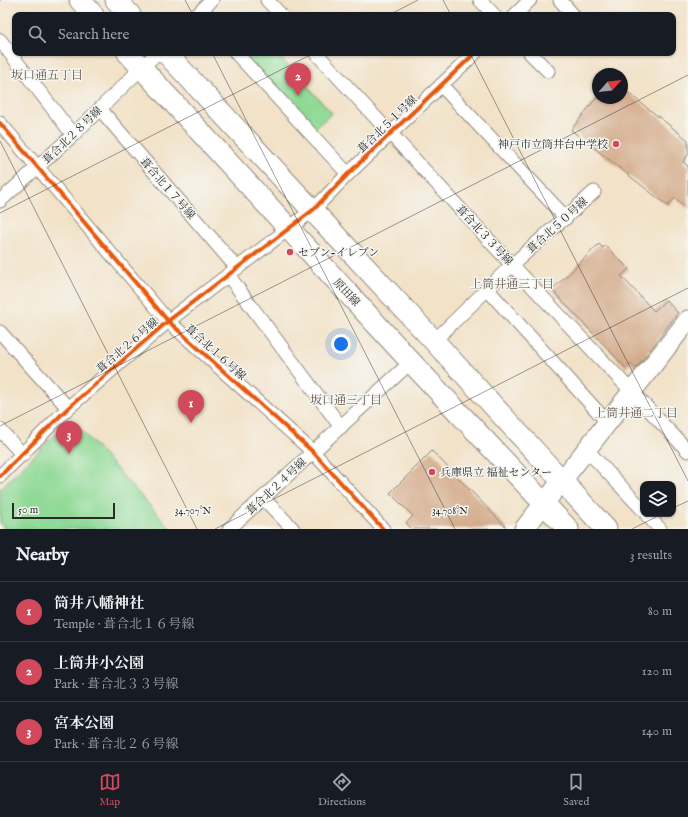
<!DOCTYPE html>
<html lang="en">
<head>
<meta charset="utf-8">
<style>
  :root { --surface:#171b24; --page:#20242c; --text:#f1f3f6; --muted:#9ea1a6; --line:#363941; --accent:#d1495b }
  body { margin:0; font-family:"IM FELL English","Noto Serif JP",serif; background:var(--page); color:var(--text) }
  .controls { position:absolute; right:12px; bottom:12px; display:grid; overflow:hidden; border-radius:8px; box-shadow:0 1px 3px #0004 }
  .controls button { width:36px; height:36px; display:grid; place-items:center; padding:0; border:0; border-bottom:1px solid var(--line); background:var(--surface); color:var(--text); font:20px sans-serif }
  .compass { position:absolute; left:592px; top:68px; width:36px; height:36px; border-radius:50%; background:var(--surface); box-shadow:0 1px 3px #0004; rotate:63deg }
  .scale { position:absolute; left:12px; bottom:10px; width:103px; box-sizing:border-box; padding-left:4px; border:2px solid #2b2b2b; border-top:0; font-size:11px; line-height:14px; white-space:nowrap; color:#2b2b2b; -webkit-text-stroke:3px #f6f6f2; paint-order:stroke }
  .you { position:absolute; left:341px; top:344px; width:14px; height:14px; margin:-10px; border:3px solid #fff; border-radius:50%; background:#1a73e8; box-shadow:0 0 0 6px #1a73e833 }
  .badge { display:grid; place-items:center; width:26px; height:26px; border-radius:50%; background:var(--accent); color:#fff; font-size:13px; font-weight:700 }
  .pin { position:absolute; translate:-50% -33px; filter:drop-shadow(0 1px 2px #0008) }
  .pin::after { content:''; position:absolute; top:21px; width:14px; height:12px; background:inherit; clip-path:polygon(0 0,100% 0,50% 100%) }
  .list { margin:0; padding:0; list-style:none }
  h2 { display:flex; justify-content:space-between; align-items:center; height:52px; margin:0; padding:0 16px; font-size:17px }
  h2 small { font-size:13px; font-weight:400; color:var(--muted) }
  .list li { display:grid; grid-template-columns:26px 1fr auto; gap:12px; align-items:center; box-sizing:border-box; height:60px; padding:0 16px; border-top:1px solid var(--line) }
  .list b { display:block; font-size:15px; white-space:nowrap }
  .list p { margin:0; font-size:13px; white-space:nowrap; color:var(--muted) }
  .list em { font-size:13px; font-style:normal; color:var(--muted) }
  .icon { flex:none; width:22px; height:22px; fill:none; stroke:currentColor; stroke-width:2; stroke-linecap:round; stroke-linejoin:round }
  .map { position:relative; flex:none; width:688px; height:529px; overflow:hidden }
  .search { position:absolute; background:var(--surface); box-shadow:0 1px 3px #0004; left:12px; right:12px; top:12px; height:44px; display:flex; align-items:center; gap:10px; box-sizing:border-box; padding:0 14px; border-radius:8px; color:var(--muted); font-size:15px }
  .sheet { height:232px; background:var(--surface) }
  nav { display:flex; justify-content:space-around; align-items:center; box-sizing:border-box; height:56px; border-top:1px solid var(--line); background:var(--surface); font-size:11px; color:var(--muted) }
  nav a { display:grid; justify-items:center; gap:2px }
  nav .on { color:var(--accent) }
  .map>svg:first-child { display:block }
  .green { fill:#8fd995; stroke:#5d8260 }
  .building { fill:#d4ac8b }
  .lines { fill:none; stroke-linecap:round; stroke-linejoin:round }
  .street-casing { stroke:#8e867a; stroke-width:15 }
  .secondary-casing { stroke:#8e867a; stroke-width:21 }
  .primary-casing { stroke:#8e867a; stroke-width:23 }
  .street { stroke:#fff; stroke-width:13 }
  .secondary { stroke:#fff; stroke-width:19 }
  .primary { stroke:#fff; stroke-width:21 }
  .cycleway-casing { stroke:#f6f6f2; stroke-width:6 }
  .cycleway { stroke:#e8590c; stroke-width:4 }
  .ticks { fill:none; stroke:#2b2b2b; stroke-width:1; stroke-opacity:0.45 }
  .poi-dot { fill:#d1495b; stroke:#f6f6f2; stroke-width:1.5 }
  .labels { text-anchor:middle; stroke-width:3; stroke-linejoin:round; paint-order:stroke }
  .street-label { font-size:11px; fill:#2b2b2b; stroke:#f6f6f2 }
  .poi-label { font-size:11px; fill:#2b2b2b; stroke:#f6f6f2; text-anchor:start }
  .neighbourhood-label { font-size:12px; fill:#66584d; stroke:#f6f6f2 }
  .ticks-label { font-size:10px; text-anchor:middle; fill:#2b2b2b; stroke:#f6f6f2; stroke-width:3; stroke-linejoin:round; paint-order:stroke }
</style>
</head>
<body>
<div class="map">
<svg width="688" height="529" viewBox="0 0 688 529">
  <rect width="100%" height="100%" fill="#f6f6f2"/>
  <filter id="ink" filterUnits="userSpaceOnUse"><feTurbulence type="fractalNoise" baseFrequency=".025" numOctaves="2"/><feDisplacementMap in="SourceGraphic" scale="8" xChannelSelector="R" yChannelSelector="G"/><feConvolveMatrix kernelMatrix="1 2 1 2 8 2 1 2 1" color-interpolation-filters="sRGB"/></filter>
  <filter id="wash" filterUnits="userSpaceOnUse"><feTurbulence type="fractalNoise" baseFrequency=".012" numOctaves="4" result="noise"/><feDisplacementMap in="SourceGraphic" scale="16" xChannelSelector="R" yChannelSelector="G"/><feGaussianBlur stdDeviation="0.9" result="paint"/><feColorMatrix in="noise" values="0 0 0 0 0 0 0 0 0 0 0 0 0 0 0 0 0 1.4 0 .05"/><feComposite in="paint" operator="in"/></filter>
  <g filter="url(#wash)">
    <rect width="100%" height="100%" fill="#f2e2c8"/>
    <g class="green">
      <path d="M 240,53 L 276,53 L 332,113 L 312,131 Z"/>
      <path d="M 71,419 L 171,529 L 5,529 L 0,523 L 0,489 Z"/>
    </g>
    <g id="blocks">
      <g class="building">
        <path d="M 622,88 L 688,140 L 688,155 L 683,162 L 688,166 L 688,209 L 675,198 L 668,206 L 571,130 L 596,98 L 622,98 Z"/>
        <path d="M 599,244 L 603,248 L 605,245 L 629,269 L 621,276 L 654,311 L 666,300 L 678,313 L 636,368 L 630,363 L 626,368 L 552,290 Z"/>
        <path d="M 432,451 L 508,529 L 412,529 L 406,523 L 413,516 L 390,493 Z"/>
      </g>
    </g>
  </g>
  <g filter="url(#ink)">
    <use href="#blocks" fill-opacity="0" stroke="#8e867a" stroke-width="1"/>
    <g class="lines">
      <defs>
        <g id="street">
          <path d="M 267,0 L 281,15"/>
          <path d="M 480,0 L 494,15"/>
          <path d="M 560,0 L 573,15"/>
          <path d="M 197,15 L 212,0"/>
          <path d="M 515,15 L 530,0"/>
          <path d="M 0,40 L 73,135"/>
          <path d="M 236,53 L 348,174"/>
          <path d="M 316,53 L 512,265 L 688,451"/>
          <path d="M 530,53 L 548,71"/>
          <path d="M 441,85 L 566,218"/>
          <path d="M 100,109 L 237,268"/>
          <path d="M 0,123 L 168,321 L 313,452 L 383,529"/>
          <path d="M 0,201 L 73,135 L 157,53"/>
          <path d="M 228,275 L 341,427"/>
          <path d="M 487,289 L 607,422"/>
          <path d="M 0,332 L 68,408"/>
          <path d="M 434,341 L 512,265 L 594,192"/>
          <path d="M 0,430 L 23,455"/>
          <path d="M 586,449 L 643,510"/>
          <path d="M 0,476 L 68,408 L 168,321 L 313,210 L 348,174 L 475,53"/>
          <path d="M 263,498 L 293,529"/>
          <path d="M 646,514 L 660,529"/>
          <path d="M 229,529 L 411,362"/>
        </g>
        <path id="secondary" d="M 524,529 L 688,320"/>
        <g id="primary">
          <path d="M 80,0 L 93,15"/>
          <path d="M 116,0 L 130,15"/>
          <path d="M 128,53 L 411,362 L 568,529"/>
          <path d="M 166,53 L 434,341 L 606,529"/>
        </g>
      </defs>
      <use href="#street" class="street-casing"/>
      <use href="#secondary" class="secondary-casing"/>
      <use href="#primary" class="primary-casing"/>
      <use href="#street" class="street"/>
      <use href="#secondary" class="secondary"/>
      <use href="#primary" class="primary"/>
      <defs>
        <g id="cycleway">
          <path d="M 0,123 L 168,321 L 313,452 L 383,529"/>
          <path d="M 0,476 L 68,408 L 168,321 L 313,210 L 348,174 L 475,53"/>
        </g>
      </defs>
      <use href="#cycleway" class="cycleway-casing"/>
      <use href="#cycleway" class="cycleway"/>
    </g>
  </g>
  <path class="ticks" d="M 0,0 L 1,0M 185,0 L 193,15M 443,0 L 451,15M 389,15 L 418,0M 212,53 L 455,529M 470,53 L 688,481M 0,141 L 197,529M 0,213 L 314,53M 0,426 L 688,75M 673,508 L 688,501M 215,529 L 688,288M 632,529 L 662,514"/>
  <g class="poi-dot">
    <circle cx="616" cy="144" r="4"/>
    <circle cx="290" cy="252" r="4"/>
    <circle cx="432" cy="472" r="4"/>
  </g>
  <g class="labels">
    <g class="street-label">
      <text transform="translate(387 124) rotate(-44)" y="4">葺合北５１号線</text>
      <text transform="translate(72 135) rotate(-44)" y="4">葺合北２８号線</text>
      <text transform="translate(168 188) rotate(49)" y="4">葺合北１７号線</text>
      <text transform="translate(557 225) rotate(-42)" y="4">葺合北５０号線</text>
      <text transform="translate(485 235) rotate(47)" y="4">葺合北３３号線</text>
      <text transform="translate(347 292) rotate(47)" y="4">原田線</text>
      <text transform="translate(127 345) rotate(-41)" y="4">葺合北２６号線</text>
      <text transform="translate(216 352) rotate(42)" y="4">葺合北１６号線</text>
      <text transform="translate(276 486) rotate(-43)" y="4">葺合北２４号線</text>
    </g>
    <g class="poi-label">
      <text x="608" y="148" text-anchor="end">神戸市立筒井台中学校</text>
      <text x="298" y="256">セブン-イレブン</text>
      <text x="440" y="476">兵庫県立 福祉センター</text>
    </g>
    <g class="neighbourhood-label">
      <text x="47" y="79">坂口通五丁目</text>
      <text x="512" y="288">上筒井通三丁目</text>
      <text x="346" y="404">坂口通三丁目</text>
      <text x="636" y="417">上筒井通二丁目</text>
    </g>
  </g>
  <g class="ticks-label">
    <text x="193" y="514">34.707°N</text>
    <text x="450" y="514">34.708°N</text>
  </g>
</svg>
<div class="controls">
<button><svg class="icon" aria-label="layers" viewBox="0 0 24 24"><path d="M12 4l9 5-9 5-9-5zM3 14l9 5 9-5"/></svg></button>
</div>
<svg class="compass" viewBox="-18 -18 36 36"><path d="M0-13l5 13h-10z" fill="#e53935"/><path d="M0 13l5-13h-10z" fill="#9ea1a6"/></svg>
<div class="scale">50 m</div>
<div class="you"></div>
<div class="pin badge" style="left:191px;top:423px">1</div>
<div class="pin badge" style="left:298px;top:96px">2</div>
<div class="pin badge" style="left:69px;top:454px">3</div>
<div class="search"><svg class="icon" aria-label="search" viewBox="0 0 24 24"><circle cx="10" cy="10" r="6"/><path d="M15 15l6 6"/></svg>Search here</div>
</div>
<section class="sheet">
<h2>Nearby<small>3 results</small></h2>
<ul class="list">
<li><span class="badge">1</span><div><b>筒井八幡神社</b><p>Temple · 葺合北１６号線</p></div><em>80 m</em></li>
<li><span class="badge">2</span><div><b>上筒井小公園</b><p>Park · 葺合北３３号線</p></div><em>120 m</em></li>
<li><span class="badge">3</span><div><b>宮本公園</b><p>Park · 葺合北２６号線</p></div><em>140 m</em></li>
</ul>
</section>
<nav>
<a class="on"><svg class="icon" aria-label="map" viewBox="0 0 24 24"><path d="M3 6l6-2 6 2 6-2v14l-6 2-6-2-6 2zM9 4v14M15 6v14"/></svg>Map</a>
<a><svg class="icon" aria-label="directions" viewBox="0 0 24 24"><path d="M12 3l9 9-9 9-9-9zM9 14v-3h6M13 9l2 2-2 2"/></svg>Directions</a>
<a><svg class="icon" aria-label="saved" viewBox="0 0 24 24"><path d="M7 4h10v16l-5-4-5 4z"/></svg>Saved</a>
</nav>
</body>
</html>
